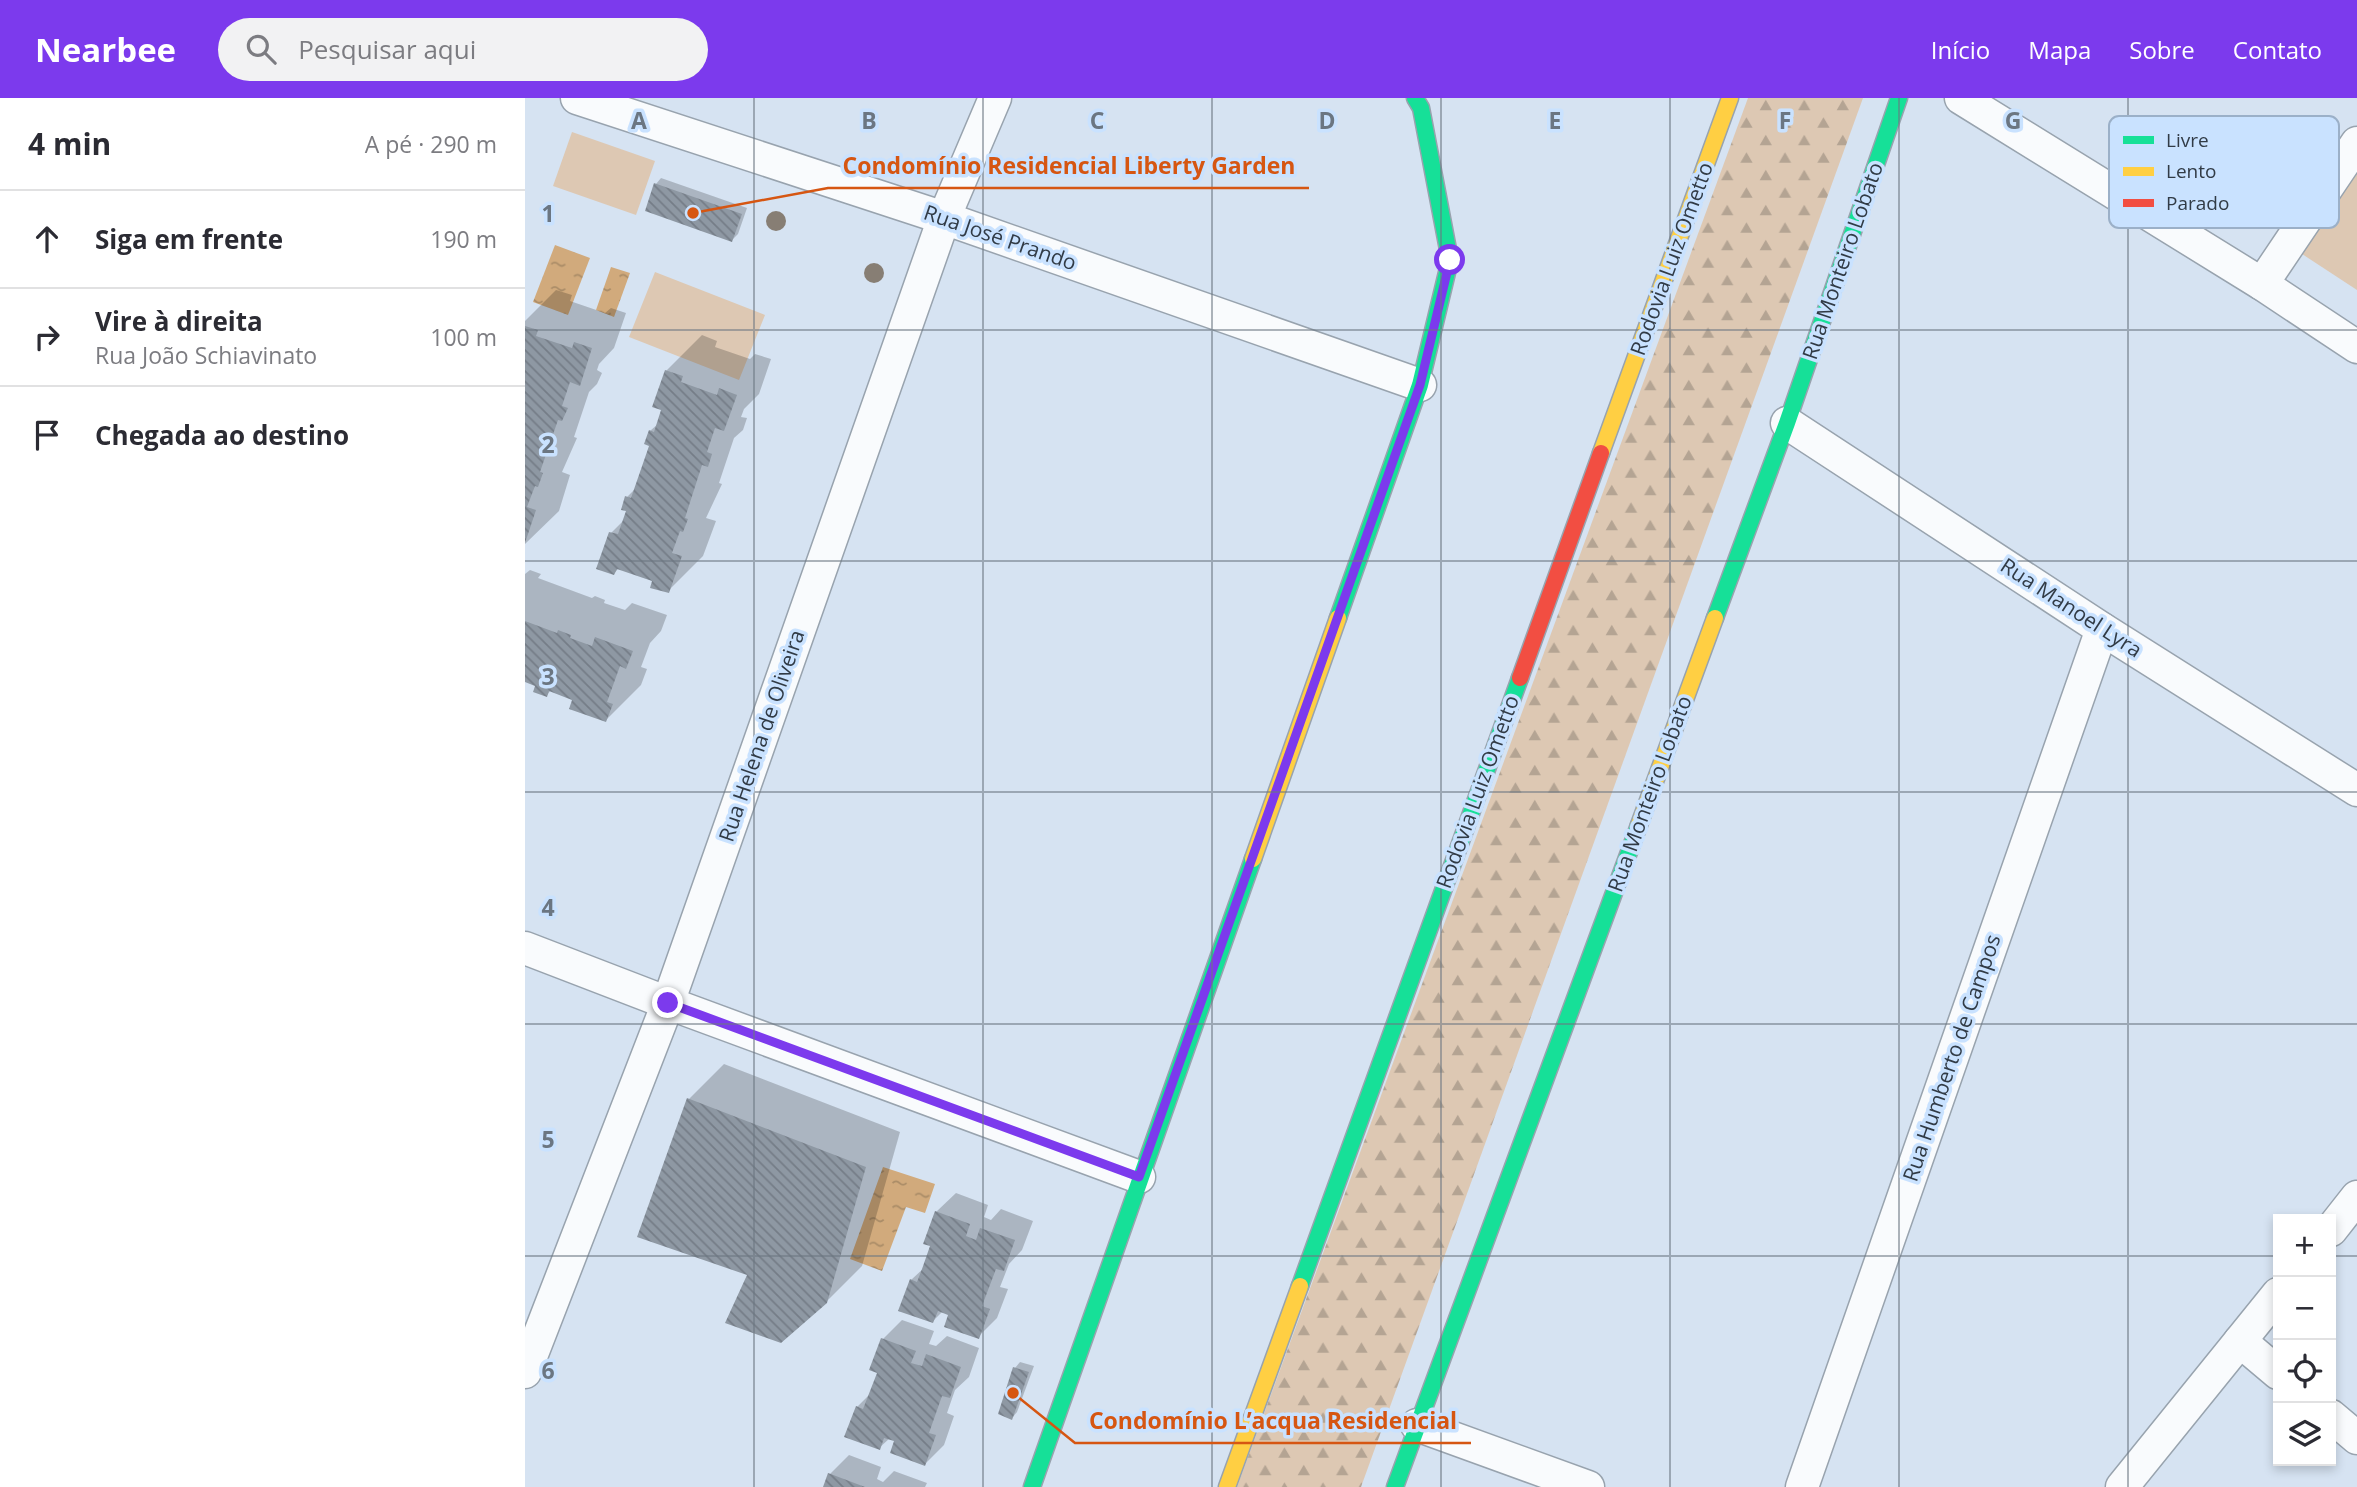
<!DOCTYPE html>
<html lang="pt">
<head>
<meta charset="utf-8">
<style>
  :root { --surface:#fff; --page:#f2f2f3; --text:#2b2b33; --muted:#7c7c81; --line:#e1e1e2; --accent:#7c3aed }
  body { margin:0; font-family:"Open Sans",sans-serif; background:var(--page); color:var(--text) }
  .controls { position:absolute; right:21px; bottom:21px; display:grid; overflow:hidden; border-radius:0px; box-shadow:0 4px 10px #0003 }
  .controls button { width:63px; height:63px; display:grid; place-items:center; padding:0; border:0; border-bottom:2px solid var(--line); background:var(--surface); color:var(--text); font:35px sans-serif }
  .stop { position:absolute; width:21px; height:21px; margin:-16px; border:5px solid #7c3aed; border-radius:50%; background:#fff }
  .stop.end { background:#7c3aed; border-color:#fff; box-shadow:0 2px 7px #0008 }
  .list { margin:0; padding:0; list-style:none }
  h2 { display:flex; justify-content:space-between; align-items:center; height:91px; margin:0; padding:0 28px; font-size:30px }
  h2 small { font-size:23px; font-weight:400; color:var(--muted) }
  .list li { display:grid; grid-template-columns:46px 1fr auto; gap:21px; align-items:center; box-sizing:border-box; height:98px; padding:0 28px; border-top:2px solid var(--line) }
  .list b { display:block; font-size:26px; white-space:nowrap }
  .list p { margin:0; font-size:23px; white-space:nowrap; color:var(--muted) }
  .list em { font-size:23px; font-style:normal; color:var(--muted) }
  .icon { flex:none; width:38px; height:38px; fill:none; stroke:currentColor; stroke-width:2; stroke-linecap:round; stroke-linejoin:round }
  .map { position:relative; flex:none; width:1832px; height:1389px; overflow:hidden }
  header { display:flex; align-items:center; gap:42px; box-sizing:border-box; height:98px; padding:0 35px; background:var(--accent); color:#fff }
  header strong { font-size:33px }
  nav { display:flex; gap:38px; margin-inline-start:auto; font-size:24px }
  .search { width:490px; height:63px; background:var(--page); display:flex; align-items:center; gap:18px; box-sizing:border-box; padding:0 24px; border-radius:38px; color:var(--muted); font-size:26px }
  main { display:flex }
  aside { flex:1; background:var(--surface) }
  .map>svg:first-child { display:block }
  .grass { fill:#ddc8b3 }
  .forest { fill:url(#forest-firs) }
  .water { fill:url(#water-ripples) }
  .shadow { fill:#0003 }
  .building { fill:url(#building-back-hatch) }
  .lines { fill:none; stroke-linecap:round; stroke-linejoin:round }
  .street-casing { stroke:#98a3ae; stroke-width:35 }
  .fast-casing { stroke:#98a3ae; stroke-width:19 }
  .slow-casing { stroke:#98a3ae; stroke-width:19 }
  .jam-casing { stroke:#98a3ae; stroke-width:19 }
  .street { stroke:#f9fbfd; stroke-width:32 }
  .fast { stroke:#16e098; stroke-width:16 }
  .slow { stroke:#ffcf43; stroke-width:16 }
  .jam { stroke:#f24e42; stroke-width:16 }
  .tree { fill:#877e74 }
  .route { stroke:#7c3aed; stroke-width:9 }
  .grid { fill:none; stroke:#6b7682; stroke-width:2; stroke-opacity:0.55 }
  .labels { text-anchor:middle; stroke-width:7; stroke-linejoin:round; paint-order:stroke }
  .street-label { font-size:21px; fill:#313b46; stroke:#c9e2ff }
  .key { fill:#c9e2ff; stroke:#9bb0c8; stroke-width:2 }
  .key-label { font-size:19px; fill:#313b46 }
  .grid-label { font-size:23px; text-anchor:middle; font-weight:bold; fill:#6b7682; stroke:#c9e2ff; stroke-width:7; stroke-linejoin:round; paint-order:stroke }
  .leader { fill:none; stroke:#d65612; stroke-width:2.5 }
  .callout-dot { fill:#d65612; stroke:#c9e2ff; stroke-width:2.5 }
  .callout-label { font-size:23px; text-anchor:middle; font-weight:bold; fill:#d65612; stroke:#c9e2ff; stroke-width:7; stroke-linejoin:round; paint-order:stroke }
</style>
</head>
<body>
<header>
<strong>Nearbee</strong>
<div class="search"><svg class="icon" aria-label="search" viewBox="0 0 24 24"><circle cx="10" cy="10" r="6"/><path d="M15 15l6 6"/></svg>Pesquisar aqui</div>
<nav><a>Início</a><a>Mapa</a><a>Sobre</a><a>Contato</a></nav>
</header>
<main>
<aside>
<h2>4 min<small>A pé · 290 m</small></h2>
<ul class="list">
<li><svg class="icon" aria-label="ahead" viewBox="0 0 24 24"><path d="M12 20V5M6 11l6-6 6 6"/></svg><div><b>Siga em frente</b></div><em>190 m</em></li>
<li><svg class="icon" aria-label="right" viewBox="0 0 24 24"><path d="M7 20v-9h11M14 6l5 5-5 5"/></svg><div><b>Vire à direita</b><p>Rua João Schiavinato</p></div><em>100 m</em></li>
<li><svg class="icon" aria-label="arrive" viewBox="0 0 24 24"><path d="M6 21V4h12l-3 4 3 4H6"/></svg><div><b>Chegada ao destino</b></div></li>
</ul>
</aside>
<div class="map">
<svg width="1832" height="1389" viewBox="0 0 1832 1389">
  <defs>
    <pattern id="forest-firs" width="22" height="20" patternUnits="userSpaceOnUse" patternTransform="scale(1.75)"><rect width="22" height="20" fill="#ddc8b3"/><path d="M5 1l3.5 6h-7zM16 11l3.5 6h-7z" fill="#b4a493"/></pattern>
    <pattern id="water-ripples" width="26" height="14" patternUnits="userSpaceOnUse" patternTransform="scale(1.75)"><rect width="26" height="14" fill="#d1aa7c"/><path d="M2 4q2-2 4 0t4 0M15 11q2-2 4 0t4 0" fill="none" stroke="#aa8c67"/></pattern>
    <pattern id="building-back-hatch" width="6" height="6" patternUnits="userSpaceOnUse" patternTransform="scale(1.75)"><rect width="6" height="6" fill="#8e98a3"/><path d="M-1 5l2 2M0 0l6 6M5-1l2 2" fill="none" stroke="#757d87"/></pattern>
  </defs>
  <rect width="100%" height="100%" fill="#d6e3f2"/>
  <g class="grass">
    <path d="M 47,34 L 130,63 L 111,117 L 28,88 Z"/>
    <path d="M 1832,65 L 1832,192 L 1774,154 Z"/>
    <path d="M 130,174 L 240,217 L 214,282 L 104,239 Z"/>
  </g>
  <path class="forest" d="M 1223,0 L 1338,0 L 836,1389 L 712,1389 Z"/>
  <g class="water">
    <path d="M 30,147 L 65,160 L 43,217 L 8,204 Z"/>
    <path d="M 86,169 L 105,175 L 89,219 L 71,212 Z"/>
    <path d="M 358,1069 L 410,1086 L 400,1115 L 381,1109 L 357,1173 L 325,1161 Z"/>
  </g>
  <g class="shadow">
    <path d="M 136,80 L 222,110 L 213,136 L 207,142 L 131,86 Z"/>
    <path d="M 31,192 L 47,197 L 45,203 L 80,215 L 86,210 L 101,215 L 89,250 L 74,266 L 72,272 L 77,275 L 72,286 L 64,294 L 49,339 L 52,340 L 37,374 L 45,377 L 34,413 L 0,446 L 0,223 Z"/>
    <path d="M 177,237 L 192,243 L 190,249 L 225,261 L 230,256 L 246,261 L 234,296 L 219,311 L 216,319 L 222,320 L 218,332 L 209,340 L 194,385 L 197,386 L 181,420 L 191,423 L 178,458 L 143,493 L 130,482 L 94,470 L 89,475 L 86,435 L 101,420 L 103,412 L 98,411 L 102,399 L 112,389 L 126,347 L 125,333 L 134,325 L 139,311 L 141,273 Z"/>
    <path d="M 5,472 L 16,476 L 13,480 L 67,500 L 70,498 L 80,502 L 79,505 L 100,512 L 107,505 L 142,517 L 136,533 L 125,545 L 116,569 L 122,571 L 116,587 L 81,622 L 50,601 L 26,592 L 22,597 L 12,587 L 0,582 L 0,476 Z"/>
    <path d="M 199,966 L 375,1034 L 337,1168 L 301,1204 L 223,1178 L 164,1001 Z"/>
    <path d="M 431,1095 L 463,1107 L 459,1119 L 466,1122 L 476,1111 L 508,1123 L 497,1152 L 484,1166 L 475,1189 L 483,1191 L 472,1220 L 453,1239 L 425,1216 L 418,1213 L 408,1223 L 386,1182 L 400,1169 L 407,1147 L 411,1114 Z"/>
    <path d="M 377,1222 L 409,1233 L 404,1246 L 411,1248 L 422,1238 L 454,1250 L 444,1279 L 430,1292 L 422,1315 L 429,1318 L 419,1347 L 400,1366 L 371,1342 L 365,1340 L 354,1350 L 332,1309 L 346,1295 L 354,1274 L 358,1241 Z"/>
    <path d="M 495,1264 L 509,1268 L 492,1314 L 487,1320 L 490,1270 Z"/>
    <path d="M 324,1357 L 356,1369 L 352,1381 L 358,1384 L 369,1373 L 402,1385 L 400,1389 L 300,1389 L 305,1376 Z"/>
  </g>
  <g class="building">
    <path d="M 129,85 L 217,116 L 207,144 L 120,113 Z"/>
    <path d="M 0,228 L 13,232 L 11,238 L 47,250 L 49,244 L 67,250 L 55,288 L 45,284 L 37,308 L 43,310 L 37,323 L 33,322 L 15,374 L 18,375 L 13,389 L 10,388 L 2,409 L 11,412 L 0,445 Z"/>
    <path d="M 140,272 L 158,278 L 156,284 L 192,297 L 194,290 L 212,297 L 199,333 L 190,330 L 182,354 L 187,356 L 183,369 L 177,367 L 160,420 L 163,421 L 158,434 L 155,433 L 147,455 L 157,458 L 144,495 L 125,490 L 127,483 L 92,471 L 89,477 L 71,471 L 84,434 L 93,436 L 101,413 L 96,412 L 100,398 L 106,400 L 124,348 L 119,346 L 124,332 L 129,334 L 136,312 L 127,309 Z"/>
    <path d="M 0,523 L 32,535 L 33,532 L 46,537 L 45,540 L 67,548 L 70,539 L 108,553 L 101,571 L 95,568 L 82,604 L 88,606 L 81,624 L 44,611 L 47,602 L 24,593 L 22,599 L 8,594 L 10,588 L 0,584 Z"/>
    <path d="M 162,1000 L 341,1069 L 302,1205 L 256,1245 L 200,1225 L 222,1177 L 112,1139 Z"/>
    <path d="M 410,1113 L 445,1126 L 441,1138 L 451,1142 L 455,1130 L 490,1142 L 479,1173 L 471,1171 L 457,1208 L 465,1211 L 454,1241 L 419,1229 L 423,1217 L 413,1213 L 408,1225 L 373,1213 L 385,1181 L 392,1184 L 397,1171 L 405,1148 L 398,1146 Z"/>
    <path d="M 356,1240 L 391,1253 L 386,1265 L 397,1268 L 401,1256 L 436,1269 L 425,1300 L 417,1298 L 404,1335 L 411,1337 L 400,1368 L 365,1355 L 369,1343 L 359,1340 L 355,1352 L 319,1339 L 331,1308 L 338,1311 L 352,1275 L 344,1272 Z"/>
    <path d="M 488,1269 L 504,1274 L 487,1322 L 473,1316 Z"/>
    <path d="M 303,1375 L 340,1389 L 298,1389 Z"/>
  </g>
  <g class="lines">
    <defs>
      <g id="street">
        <path d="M 52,0 L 419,120 L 895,287"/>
        <path d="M 1436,0 L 1737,186 L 1832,249"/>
        <path d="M 1737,186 L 1832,45"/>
        <path d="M 1262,325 L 1577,531 L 1832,692"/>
        <path d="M 0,850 L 143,905 L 614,1079"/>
        <path d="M 1806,1132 L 1832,1099"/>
        <path d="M 1715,1243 L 1753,1275"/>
        <path d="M 0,1274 L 143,905 L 419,120 L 470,0"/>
        <path d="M 1806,1318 L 1832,1340"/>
        <path d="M 892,1327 L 1063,1389"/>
        <path d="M 1277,1389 L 1577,531"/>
        <path d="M 1597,1389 L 1753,1196"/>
      </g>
      <g id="fast">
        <path d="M 813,520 L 895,287 L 925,162 L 896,10 L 890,0"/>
        <path d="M 1190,520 L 1262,325 L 1374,0"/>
        <path d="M 775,1188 L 995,580"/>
        <path d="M 507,1389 L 728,761"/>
        <path d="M 870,1389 L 1114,727"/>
      </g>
      <g id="slow">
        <path d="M 1076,355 L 1205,0"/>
        <path d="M 1114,727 L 1190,520"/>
        <path d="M 728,761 L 813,520"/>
        <path d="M 702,1389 L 775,1188"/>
      </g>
      <path id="jam" d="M 995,580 L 1076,355"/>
    </defs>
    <use href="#street" class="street-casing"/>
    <use href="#fast" class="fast-casing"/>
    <use href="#slow" class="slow-casing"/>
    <use href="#jam" class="jam-casing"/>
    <use href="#street" class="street"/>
    <use href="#fast" class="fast"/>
    <use href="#slow" class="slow"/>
    <use href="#jam" class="jam"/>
  </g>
  <g class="tree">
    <circle cx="251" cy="123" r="10"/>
    <circle cx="349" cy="175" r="10"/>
  </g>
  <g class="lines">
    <path class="route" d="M 143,905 L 614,1079 L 895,287 L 925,162"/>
  </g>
  <path class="grid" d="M 229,0 L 229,1389M 458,0 L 458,1389M 687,0 L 687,1389M 916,0 L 916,1389M 1145,0 L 1145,1389M 1374,0 L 1374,1389M 1603,0 L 1603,1389M 0,232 L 1832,232M 0,463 L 1832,463M 0,694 L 1832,694M 0,926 L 1832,926M 0,1158 L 1753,1158M 1806,1158 L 1832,1158"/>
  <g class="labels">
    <g class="street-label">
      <text transform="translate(475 140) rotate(19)" y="7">Rua José Prando</text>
      <text transform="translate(1147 161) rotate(-70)" y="7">Rodovia Luiz Ometto</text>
      <text transform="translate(1318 163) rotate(-71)" y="7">Rua Monteiro Lobato</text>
      <text transform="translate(1546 510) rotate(33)" y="7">Rua Manoel Lyra</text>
      <text transform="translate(237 638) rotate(-71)" y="7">Rua Helena de Oliveira</text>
      <text transform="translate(953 694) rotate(-70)" y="7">Rodovia Luiz Ometto</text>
      <text transform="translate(1125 696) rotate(-70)" y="7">Rua Monteiro Lobato</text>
      <text transform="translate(1427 960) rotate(-71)" y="7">Rua Humberto de Campos</text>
    </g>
  </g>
  <rect x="1584" y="18" width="230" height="112" rx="10" class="key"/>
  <rect x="1598" y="38" width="31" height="8" fill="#16e098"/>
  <rect x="1598" y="69" width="31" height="9" fill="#ffcf43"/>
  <rect x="1598" y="101" width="31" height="8" fill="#f24e42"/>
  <g class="key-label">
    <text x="1641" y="49">Livre</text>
    <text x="1641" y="80">Lento</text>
    <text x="1641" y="112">Parado</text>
  </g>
  <g class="grid-label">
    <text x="114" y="31">A</text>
    <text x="344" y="31">B</text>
    <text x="572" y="31">C</text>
    <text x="802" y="31">D</text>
    <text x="1030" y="31">E</text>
    <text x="1260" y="31">F</text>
    <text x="1488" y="31">G</text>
    <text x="23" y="124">1</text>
    <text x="23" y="355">2</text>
    <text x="23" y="587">3</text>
    <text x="23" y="818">4</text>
    <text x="23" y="1050">5</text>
    <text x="23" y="1281">6</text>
  </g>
  <path class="leader" d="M168 115L303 90H784M488 1295L550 1345H946"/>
  <g class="callout-dot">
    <circle cx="168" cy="115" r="7"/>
    <circle cx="488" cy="1295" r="7"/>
  </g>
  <g class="callout-label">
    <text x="544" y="76">Condomínio Residencial Liberty Garden</text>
    <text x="748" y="1331">Condomínio L’acqua Residencial</text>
  </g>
</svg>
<div class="controls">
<button>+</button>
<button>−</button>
<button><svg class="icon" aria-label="locate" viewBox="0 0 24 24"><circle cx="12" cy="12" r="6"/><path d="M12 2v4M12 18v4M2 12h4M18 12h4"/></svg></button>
<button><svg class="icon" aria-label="layers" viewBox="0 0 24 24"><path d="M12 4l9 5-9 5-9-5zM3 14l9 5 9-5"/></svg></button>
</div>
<div class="stop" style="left:925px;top:162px"></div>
<div class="stop end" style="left:143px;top:905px"></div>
</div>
</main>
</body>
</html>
